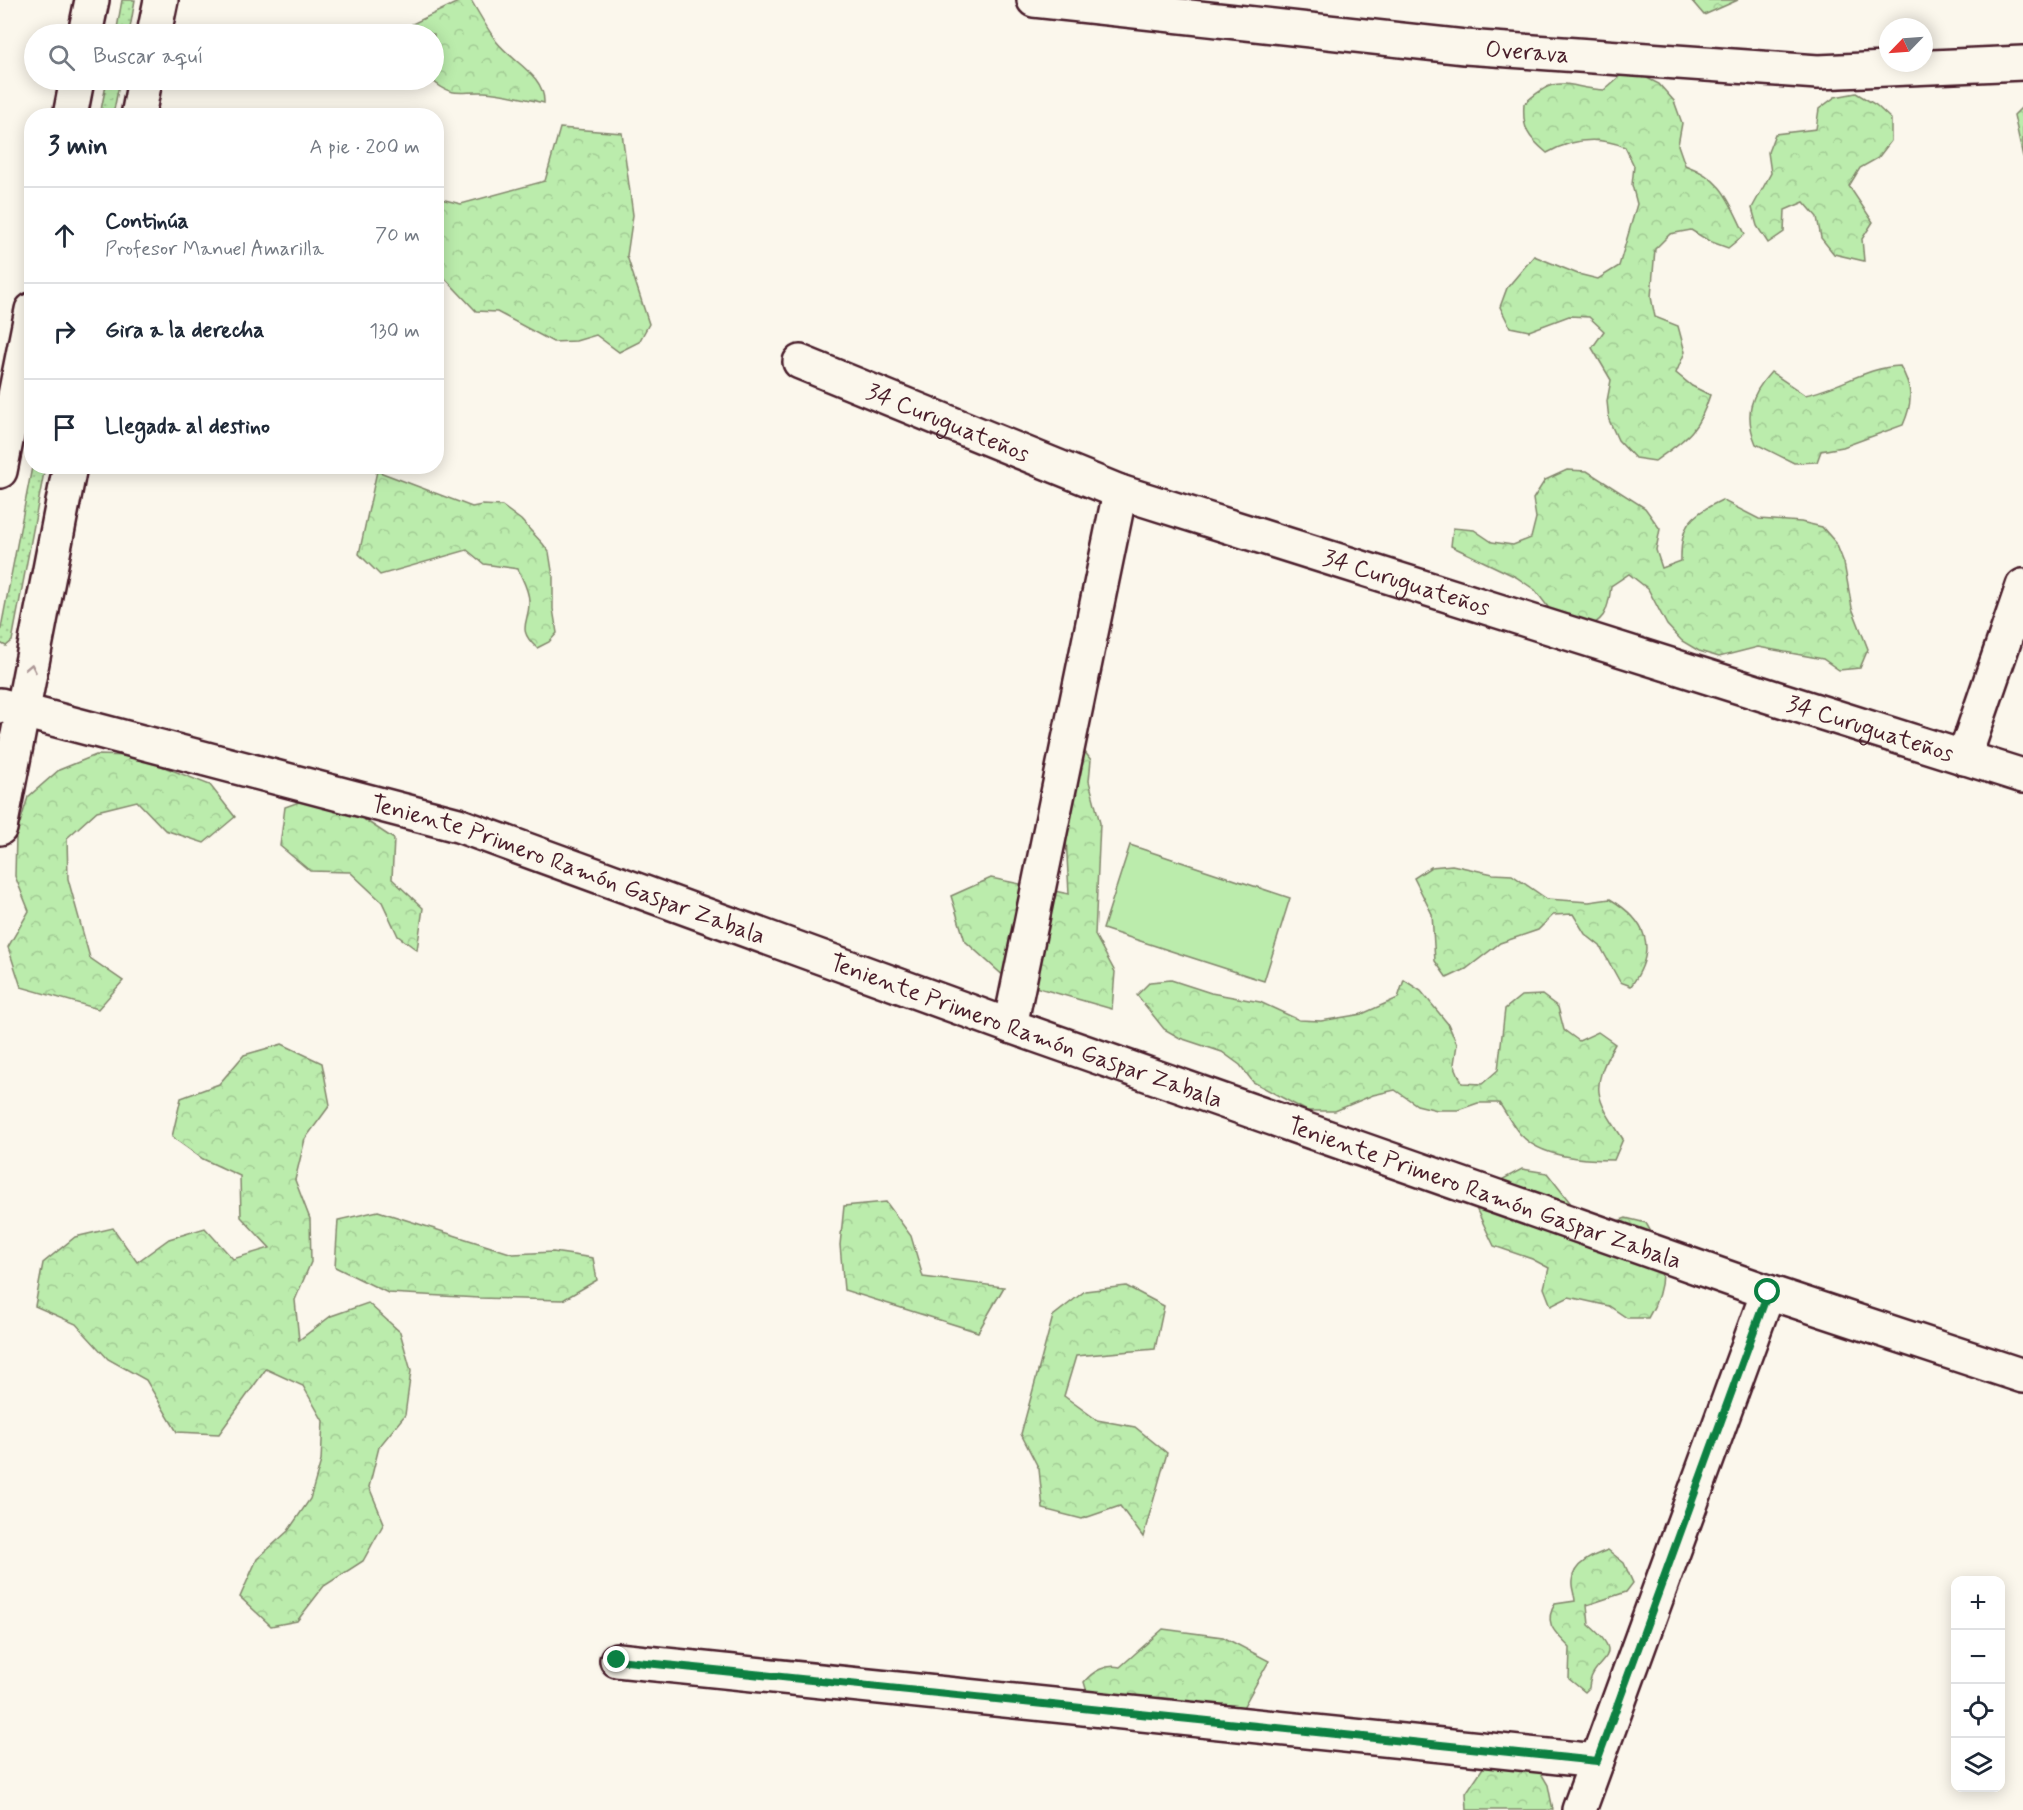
<!DOCTYPE html>
<html lang="es">
<head>
<meta charset="utf-8">
<style>
  :root { --surface:#fff; --page:#f2f2f3; --text:#1f2937; --muted:#747a83; --line:#e0e1e3 }
  body { margin:0; font-family:Mynerve,sans-serif; background:var(--page); color:var(--text) }
  .controls { position:absolute; right:18px; bottom:18px; display:grid; overflow:hidden; border-radius:12px; box-shadow:0 3px 15px #0003 }
  .controls button { width:54px; height:54px; display:grid; place-items:center; padding:0; border:0; border-bottom:2px solid var(--line); background:var(--surface); color:var(--text); font:30px sans-serif }
  .compass { position:absolute; left:1879px; top:18px; width:54px; height:54px; border-radius:50%; background:var(--surface); box-shadow:0 3px 15px #0003; rotate:245deg }
  .stop { position:absolute; width:18px; height:18px; margin:-14px; border:4px solid #0b8043; border-radius:50%; background:#fff }
  .stop.end { background:#0b8043; border-color:#fff; box-shadow:0 2px 6px #0008 }
  .list { margin:0; padding:0; list-style:none }
  h2 { display:flex; justify-content:space-between; align-items:center; height:78px; margin:0; padding:0 24px; font-size:26px }
  h2 small { font-size:20px; font-weight:400; color:var(--muted) }
  .list li { display:grid; grid-template-columns:39px 1fr auto; gap:18px; align-items:center; box-sizing:border-box; height:96px; padding:0 24px; border-top:2px solid var(--line) }
  .list b { display:block; font-size:22px; white-space:nowrap }
  .list p { margin:0; font-size:20px; white-space:nowrap; color:var(--muted) }
  .list em { font-size:20px; font-style:normal; color:var(--muted) }
  .icon { flex:none; width:33px; height:33px; fill:none; stroke:currentColor; stroke-width:2; stroke-linecap:round; stroke-linejoin:round }
  .map { position:relative; flex:none; width:2023px; height:1810px; overflow:hidden }
  .search { position:absolute; background:var(--surface); box-shadow:0 3px 15px #0003; left:24px; top:24px; width:420px; height:66px; display:flex; align-items:center; gap:15px; box-sizing:border-box; padding:0 21px; border-radius:33px; color:var(--muted); font-size:22px }
  .panel { position:absolute; background:var(--surface); box-shadow:0 3px 15px #0003; left:24px; top:108px; width:420px; height:366px; border-radius:24px }
  .map>svg:first-child { display:block }
  .grass { fill:url(#grass-dots); stroke:#82866c; stroke-width:1.5 }
  .forest { fill:url(#forest-crowns); stroke:#82866c; stroke-width:1.5 }
  .pitch { fill:#bbecac; stroke:#82866c; stroke-width:1.5 }
  .lines { fill:none; stroke-linecap:round; stroke-linejoin:round }
  .minor-casing { stroke:#4a1f2b; stroke-width:38 }
  .primary-casing { stroke:#4a1f2b; stroke-width:38 }
  .minor { stroke:#fbf7ec; stroke-width:33 }
  .primary { stroke:#fbf7ec; stroke-width:33 }
  .oneway { stroke:#ab9695 }
  .route { stroke:#0b8043; stroke-width:8 }
  .labels { text-anchor:middle; stroke-width:6; stroke-linejoin:round; paint-order:stroke }
  .street-label { font-size:24px; fill:#4a1f2b; stroke:#fbf7ec }
</style>
</head>
<body>
<div class="map">
<svg width="2023" height="1810" viewBox="0 0 2023 1810">
  <defs>
    <pattern id="grass-dots" width="8" height="8" patternUnits="userSpaceOnUse" patternTransform="scale(1.5)"><rect width="8" height="8" fill="#bbecac"/><path d="M2 2h.1M6 6h.1" fill="none" stroke="#a2ca94" stroke-width="1.8" stroke-linecap="round"/></pattern>
    <pattern id="forest-crowns" width="20" height="18" patternUnits="userSpaceOnUse" patternTransform="scale(1.5)"><rect width="20" height="18" fill="#bbecac"/><path d="M2 6a3 3 0 1 1 6 0M12 15a3 3 0 1 1 6 0" fill="none" stroke="#a2ca94"/></pattern>
  </defs>
  <rect width="100%" height="100%" fill="#fbf7ec"/>
  <filter id="ink" filterUnits="userSpaceOnUse"><feTurbulence type="fractalNoise" baseFrequency=".0167" numOctaves="2"/><feDisplacementMap in="SourceGraphic" scale="12" xChannelSelector="R" yChannelSelector="G"/><feConvolveMatrix kernelMatrix="1 2 1 2 8 2 1 2 1" color-interpolation-filters="sRGB"/></filter>
  <g filter="url(#ink)">
    <g class="grass">
      <path d="M 122,0 L 135,0 L 129,34 L 116,34 Z"/>
      <path d="M 107,80 L 120,80 L 113,115 L 100,115 Z"/>
      <path d="M 32,467 L 45,467 L 12,641 L 6,646 L 0,643 L 0,633 Z"/>
    </g>
    <g class="forest">
      <path d="M 462,0 L 471,0 C 479,14 487,28 496,41 C 512,62 545,75 544,103 C 525,99 504,93 484,92 C 460,91 452,98 432,80 L 434,34 L 403,34 L 408,26 Z"/>
      <path d="M 1691,0 L 1738,0 L 1704,15 Z"/>
      <path d="M 1639,74 L 1659,84 L 1674,101 L 1682,123 L 1678,145 L 1685,165 C 1723,179 1728,199 1745,234 L 1728,248 L 1709,241 L 1691,230 L 1670,234 L 1655,249 L 1651,297 L 1655,317 L 1678,326 L 1685,352 L 1676,373 L 1692,386 L 1710,395 C 1698,433 1685,439 1655,461 L 1635,458 L 1618,440 L 1609,420 L 1607,401 L 1611,380 L 1592,348 L 1604,331 L 1589,317 L 1569,316 L 1529,331 L 1510,327 L 1500,307 L 1507,288 L 1534,256 L 1578,274 L 1598,279 L 1619,266 L 1637,204 L 1632,185 L 1634,166 L 1625,147 C 1598,136 1572,139 1547,153 C 1528,137 1522,129 1524,104 C 1559,72 1563,87 1604,90 L 1620,76 Z"/>
      <path d="M 1856,93 L 1876,105 L 1891,119 L 1891,141 L 1878,158 L 1860,168 L 1849,186 L 1873,222 L 1862,239 L 1864,261 L 1834,254 L 1821,238 L 1817,217 L 1804,202 L 1785,210 L 1784,232 L 1768,243 L 1757,226 L 1752,208 L 1771,173 L 1768,152 L 1775,134 L 1816,129 L 1819,109 L 1835,97 Z"/>
      <path d="M 2023,106 L 2023,157 L 2014,115 Z"/>
      <path d="M 560,128 L 622,133 L 633,215 L 627,256 L 649,324 L 639,342 L 619,352 L 596,335 L 576,341 L 553,342 L 497,312 L 476,311 L 437,270 L 437,198 L 461,204 L 545,181 Z"/>
      <path d="M 1900,366 C 1913,388 1913,402 1903,425 L 1843,447 L 1821,451 L 1817,462 L 1794,463 L 1756,444 C 1744,415 1750,395 1771,372 L 1805,395 C 1838,389 1866,367 1900,366 Z"/>
      <path d="M 1567,470 L 1587,471 L 1645,508 L 1660,529 L 1656,550 L 1662,568 L 1681,561 C 1680,525 1690,515 1722,500 L 1759,519 L 1801,522 L 1822,527 L 1836,543 L 1844,563 L 1852,608 L 1868,649 L 1860,668 L 1839,670 L 1823,659 L 1758,647 L 1719,657 L 1699,651 L 1682,641 L 1667,625 L 1648,589 L 1629,574 L 1611,586 C 1608,614 1604,621 1578,633 L 1561,624 L 1535,590 L 1516,577 L 1451,546 L 1453,528 L 1474,530 L 1492,542 L 1513,545 L 1531,538 L 1536,518 L 1533,499 L 1545,480 Z"/>
      <path d="M 377,471 L 472,507 L 482,505 L 502,506 L 521,520 L 543,544 L 549,552 L 553,577 L 553,609 L 557,633 L 549,642 L 537,648 C 515,628 530,623 529,601 C 529,590 522,579 518,569 L 484,564 L 467,550 L 380,575 L 359,554 Z"/>
      <path d="M 1078,743 L 1091,760 L 1089,781 L 1100,823 L 1095,935 L 1115,972 L 1112,1009 L 1007,979 L 965,941 L 951,896 L 991,878 L 1069,894 L 1065,817 Z"/>
      <path d="M 96,755 L 136,756 L 210,785 L 235,817 L 204,843 L 165,830 L 137,801 L 97,811 L 67,838 L 68,879 L 90,958 L 123,981 L 98,1009 L 21,987 L 8,947 L 29,911 L 15,876 L 16,836 L 28,797 L 59,770 Z"/>
      <path d="M 324,793 L 394,839 L 392,879 L 423,908 L 417,950 L 398,936 L 382,902 L 350,872 L 310,871 L 280,846 L 285,807 Z"/>
      <path d="M 1452,865 L 1493,874 L 1512,875 L 1547,899 L 1589,902 L 1610,899 C 1647,921 1658,949 1631,986 L 1620,982 L 1600,946 L 1585,934 L 1573,914 L 1553,915 L 1538,930 L 1500,943 L 1466,969 L 1447,978 L 1435,961 L 1432,914 L 1414,878 L 1431,867 Z"/>
      <path d="M 1171,980 L 1211,993 L 1260,1002 L 1299,1020 L 1321,1021 L 1362,1014 L 1398,998 L 1404,980 L 1421,991 L 1448,1024 L 1457,1044 L 1454,1064 L 1462,1083 L 1482,1084 L 1498,1070 L 1505,1009 L 1521,996 L 1542,995 L 1558,1007 L 1564,1030 L 1579,1041 L 1598,1032 L 1615,1044 C 1589,1089 1596,1098 1623,1139 L 1614,1160 C 1585,1160 1541,1158 1520,1134 C 1512,1125 1506,1113 1499,1103 L 1478,1103 L 1458,1110 L 1437,1110 L 1417,1105 L 1395,1090 L 1373,1095 L 1335,1111 L 1307,1111 L 1253,1082 L 1240,1065 L 1222,1052 L 1180,1038 L 1164,1029 L 1137,995 L 1150,982 Z"/>
      <path d="M 282,1044 L 322,1063 L 330,1105 L 305,1139 L 295,1180 L 310,1219 L 311,1262 L 295,1300 L 299,1340 L 331,1316 L 368,1303 L 400,1332 L 411,1371 L 405,1415 L 379,1447 L 369,1487 L 384,1523 L 363,1561 L 324,1586 L 297,1621 L 271,1626 L 240,1597 L 257,1559 L 288,1531 L 310,1499 L 321,1461 L 323,1421 L 303,1386 L 266,1369 L 219,1434 L 177,1432 L 146,1380 L 108,1359 L 76,1324 L 35,1306 L 43,1263 L 75,1237 L 113,1228 L 137,1262 L 169,1239 L 205,1228 L 233,1259 L 270,1248 L 241,1217 L 240,1176 L 203,1159 L 172,1137 L 181,1098 L 219,1084 L 244,1055 Z"/>
      <path d="M 1522,1169 L 1547,1173 L 1572,1205 L 1588,1218 L 1607,1225 L 1626,1218 L 1646,1223 C 1666,1255 1668,1285 1648,1318 L 1627,1318 L 1609,1306 L 1569,1297 L 1551,1306 L 1544,1288 L 1549,1268 L 1532,1259 L 1494,1246 L 1474,1204 L 1488,1187 Z"/>
      <path d="M 886,1202 L 911,1236 L 923,1277 L 1004,1287 L 978,1332 L 844,1290 L 840,1245 L 844,1206 Z"/>
      <path d="M 378,1211 L 513,1254 L 553,1252 L 593,1258 L 597,1280 L 563,1300 L 479,1298 L 388,1293 L 335,1267 L 338,1220 Z"/>
      <path d="M 1126,1286 L 1164,1306 L 1155,1349 L 1076,1356 L 1064,1396 L 1097,1420 L 1135,1427 L 1167,1453 L 1143,1537 L 1120,1506 L 1082,1519 L 1043,1509 L 1039,1469 L 1021,1434 L 1053,1316 L 1085,1291 Z"/>
      <path d="M 1608,1550 L 1624,1563 L 1633,1583 L 1626,1592 L 1587,1605 L 1589,1625 C 1631,1661 1591,1655 1589,1688 L 1585,1692 L 1569,1679 L 1570,1648 C 1557,1634 1542,1624 1555,1604 L 1575,1601 C 1575,1596 1571,1587 1572,1581 C 1573,1563 1594,1555 1608,1550 Z"/>
      <path d="M 1163,1629 L 1223,1637 L 1269,1661 L 1241,1711 L 1087,1692 L 1084,1682 C 1093,1671 1106,1664 1120,1667 Z"/>
      <path d="M 1497,1747 L 1528,1751 L 1548,1785 L 1553,1810 L 1467,1810 L 1466,1793 Z"/>
    </g>
    <path class="pitch" d="M 1130,845 L 1290,898 L 1264,981 L 1103,929 Z"/>
    <g class="lines">
      <defs>
        <g id="minor">
          <path id="s1" d="M 1034,0 L 1465,47 L 1818,72 L 2023,63"/>
          <path id="s2" d="M 800,362 L 1120,492 L 2023,776"/>
          <path id="s3" d="M 0,705 L 458,825 L 1010,1026 L 1768,1292 L 2023,1376"/>
          <path d="M 1964,758 L 2023,586"/>
          <path d="M 1010,1026 L 1120,492"/>
          <path d="M 617,1660 L 1597,1761"/>
          <path d="M 1579,1810 L 1768,1292"/>
        </g>
        <g id="primary">
          <path d="M 85,34 L 92,0"/>
          <path d="M 154,34 L 161,0"/>
          <path d="M 70,116 L 77,80"/>
          <path d="M 138,116 L 145,80"/>
          <path d="M 0,471 L 32,310"/>
          <path d="M 0,828 L 70,466"/>
        </g>
      </defs>
      <use href="#minor" class="minor-casing"/>
      <use href="#primary" class="primary-casing"/>
      <use href="#minor" class="minor"/>
      <use href="#primary" class="primary"/>
    </g>
    <defs><path id="oneway-chevron" d="M-2-3.5L2.5 0L-2 3.5" fill="none" stroke-width="1.6" stroke-linecap="round" stroke-linejoin="round" transform="scale(1.5)"/></defs>
    <use class="oneway" href="#oneway-chevron" transform="translate(31 668) rotate(-79)"/>
  </g>
  <g class="lines" filter="url(#ink)">
    <path class="route" d="M 617,1660 L 1597,1761 L 1768,1292"/>
  </g>
  <g class="labels">
    <g class="street-label">
      <text dy="8" stroke="none"><textPath href="#s1" startOffset="496">Overava</textPath></text>
      <text dy="8" stroke="none"><textPath href="#s2" startOffset="160">34 Curuguateños</textPath></text>
      <text dy="8" stroke="none"><textPath href="#s2" startOffset="646">34 Curuguateños</textPath></text>
      <text dy="8" stroke="none"><textPath href="#s2" startOffset="1132">34 Curuguateños</textPath></text>
      <text dy="8" stroke="none"><textPath href="#s3" startOffset="592">Teniente Primero Ramón Gaspar Zabala</textPath></text>
      <text dy="8" stroke="none"><textPath href="#s3" startOffset="1078">Teniente Primero Ramón Gaspar Zabala</textPath></text>
      <text dy="8" stroke="none"><textPath href="#s3" startOffset="1564">Teniente Primero Ramón Gaspar Zabala</textPath></text>
    </g>
  </g>
</svg>
<div class="controls">
<button>+</button>
<button>−</button>
<button><svg class="icon" aria-label="locate" viewBox="0 0 24 24"><circle cx="12" cy="12" r="6"/><path d="M12 2v4M12 18v4M2 12h4M18 12h4"/></svg></button>
<button><svg class="icon" aria-label="layers" viewBox="0 0 24 24"><path d="M12 4l9 5-9 5-9-5zM3 14l9 5 9-5"/></svg></button>
</div>
<svg class="compass" viewBox="-18 -18 36 36"><path d="M0-13l5 13h-10z" fill="#e53935"/><path d="M0 13l5-13h-10z" fill="#747a83"/></svg>
<div class="stop" style="left:1768px;top:1292px"></div>
<div class="stop end" style="left:617px;top:1660px"></div>
<div class="search"><svg class="icon" aria-label="search" viewBox="0 0 24 24"><circle cx="10" cy="10" r="6"/><path d="M15 15l6 6"/></svg>Buscar aquí</div>
<section class="panel">
<h2>3 min<small>A pie · 200 m</small></h2>
<ul class="list">
<li><svg class="icon" aria-label="ahead" viewBox="0 0 24 24"><path d="M12 20V5M6 11l6-6 6 6"/></svg><div><b>Continúa</b><p>Profesor Manuel Amarilla</p></div><em>70 m</em></li>
<li><svg class="icon" aria-label="right" viewBox="0 0 24 24"><path d="M7 20v-9h11M14 6l5 5-5 5"/></svg><div><b>Gira a la derecha</b></div><em>130 m</em></li>
<li><svg class="icon" aria-label="arrive" viewBox="0 0 24 24"><path d="M6 21V4h12l-3 4 3 4H6"/></svg><div><b>Llegada al destino</b></div></li>
</ul>
</section>
</div>
</body>
</html>
